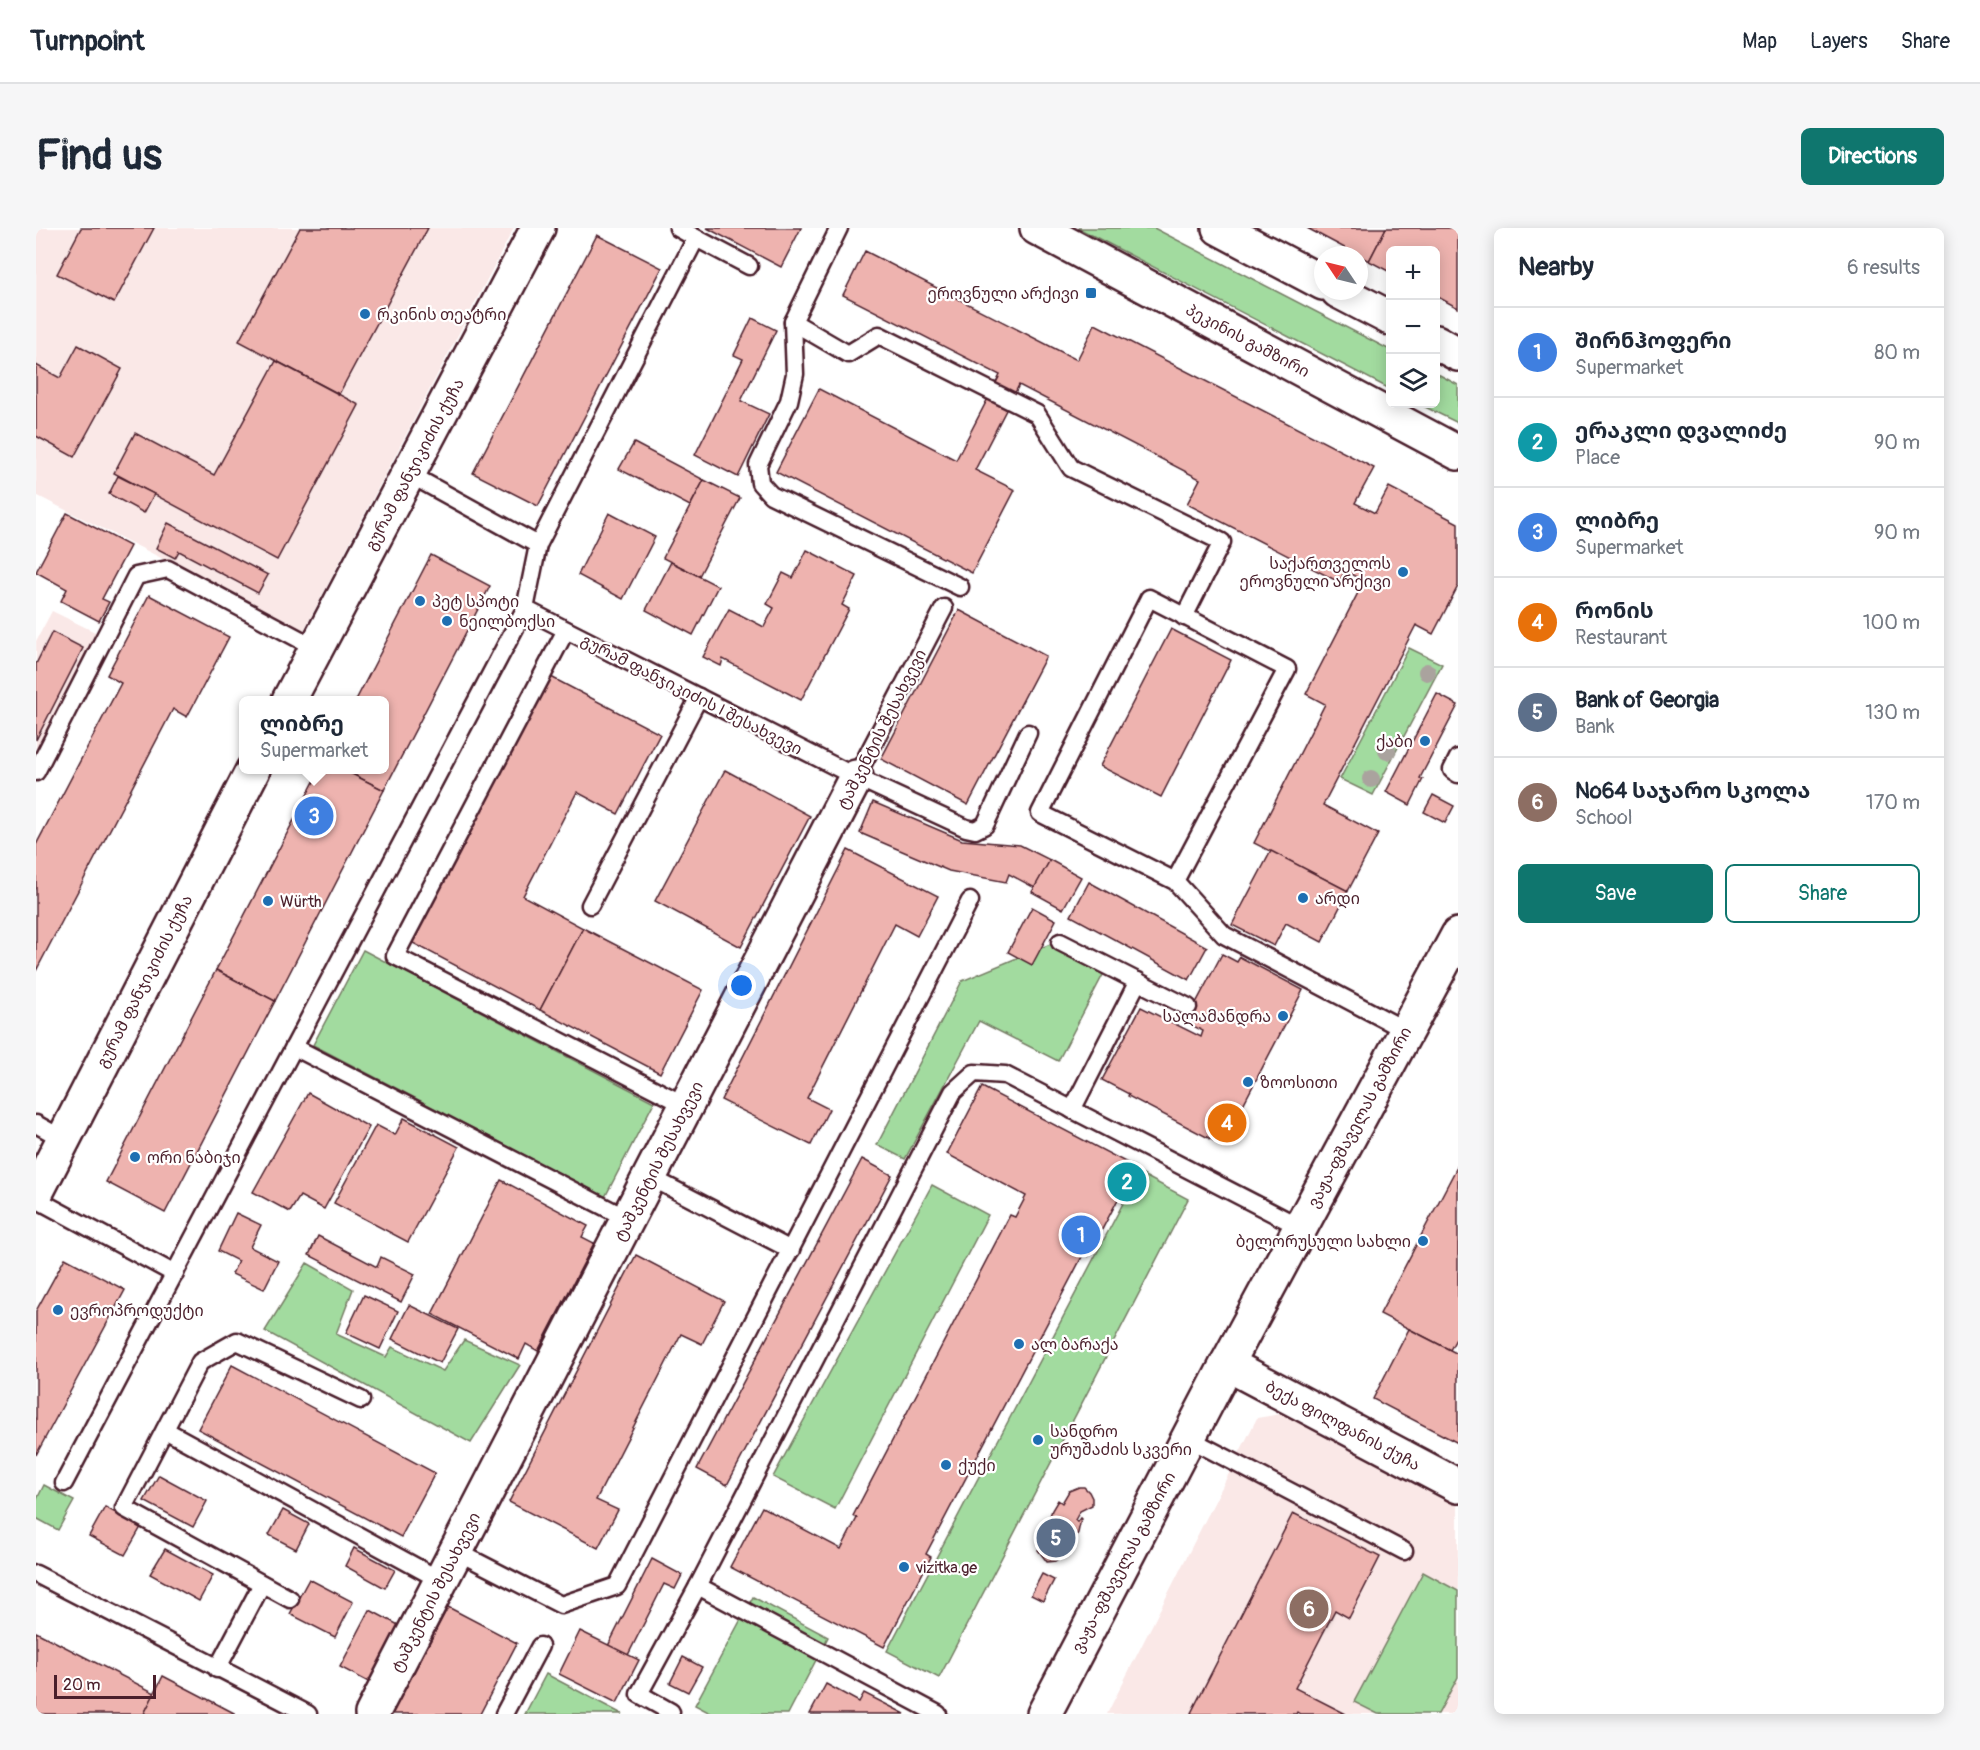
<!DOCTYPE html>
<html lang="en">
<head>
<meta charset="utf-8">
<style>
  :root { --surface:#fff; --page:#f6f6f7; --text:#1f2937; --muted:#747a83; --line:#e0e1e3; --accent:#0f766e }
  body { margin:0; font-family:Pangolin,"Noto Sans Georgian",sans-serif; background:var(--page); color:var(--text) }
  .controls { position:absolute; right:18px; top:18px; display:grid; overflow:hidden; border-radius:9px; box-shadow:0 3px 15px #0003 }
  .controls button { width:54px; height:54px; display:grid; place-items:center; padding:0; border:0; border-bottom:2px solid var(--line); background:var(--surface); color:var(--text); font:30px sans-serif }
  .compass { position:absolute; left:1278px; top:18px; width:54px; height:54px; border-radius:50%; background:var(--surface); box-shadow:0 3px 15px #0003; rotate:305deg }
  .scale { position:absolute; left:18px; bottom:15px; width:102px; box-sizing:border-box; padding-left:6px; border:3px solid #4a1f2b; border-top:0; font-size:16px; line-height:21px; white-space:nowrap; color:#4a1f2b; -webkit-text-stroke:4px #fff; paint-order:stroke }
  .you { position:absolute; left:706px; top:758px; width:21px; height:21px; margin:-15px; border:4px solid #fff; border-radius:50%; background:#1a73e8; box-shadow:0 0 0 9px #1a73e833 }
  .badge { display:grid; place-items:center; width:39px; height:39px; border-radius:50%; background:var(--accent); color:#fff; font-size:20px; font-weight:700 }
  .pin { position:absolute; translate:-50% -50%; border:3px solid #fff; box-shadow:0 2px 6px #0006 }
  .popup { position:absolute; left:203px; top:468px; width:150px; height:78px; box-sizing:border-box; display:grid; place-content:center; border-radius:9px; background:var(--surface); filter:drop-shadow(0 2px 4px #0005); font-size:20px; white-space:nowrap; color:var(--muted) }
  .popup b { font-size:22px; color:var(--text) }
  .popup::after { content:''; position:absolute; left:50%; top:100%; margin-left:-12px; border:12px solid transparent; border-top-color:var(--surface) }
  .list { margin:0; padding:0; list-style:none }
  h2 { display:flex; justify-content:space-between; align-items:center; height:78px; margin:0; padding:0 24px; font-size:26px }
  h2 small { font-size:20px; font-weight:400; color:var(--muted) }
  .list li { display:grid; grid-template-columns:39px 1fr auto; gap:18px; align-items:center; box-sizing:border-box; height:90px; padding:0 24px; border-top:2px solid var(--line) }
  .list b { display:block; font-size:22px; white-space:nowrap }
  .list p { margin:0; font-size:20px; white-space:nowrap; color:var(--muted) }
  .list em { font-size:20px; font-style:normal; color:var(--muted) }
  .actions { display:flex; gap:12px; padding:18px 24px }
  .actions a { flex:1; padding:14px 0; border:2px solid var(--accent); border-radius:9px; text-align:center; font-size:21px; color:var(--accent) }
  .actions .main { background:var(--accent); color:#fff }
  .icon { flex:none; width:33px; height:33px; fill:none; stroke:currentColor; stroke-width:2; stroke-linecap:round; stroke-linejoin:round }
  .map { position:relative; flex:none; width:1422px; height:1486px; overflow:hidden; border-radius:9px }
  header { display:flex; align-items:center; gap:36px; box-sizing:border-box; height:84px; padding:0 30px; background:var(--surface); border-bottom:2px solid var(--line) }
  header strong { font-size:28px }
  nav { display:flex; gap:33px; margin-inline-start:auto; font-size:21px }
  .intro { display:flex; align-items:center; justify-content:space-between; box-sizing:border-box; height:144px; padding:0 36px }
  h1 { margin:0; font-size:42px }
  .button { padding:15px 27px; border-radius:9px; background:var(--accent); color:#fff; font-size:21px; font-weight:700 }
  main { display:flex; gap:36px; padding:0 36px }
  aside { flex:1; background:var(--surface); border-radius:9px; box-shadow:0 3px 15px #0003 }
  .map>svg:first-child { display:block }
  .built { fill:#fae8e7 }
  .green { fill:#a2db9f; stroke:#767d65; stroke-width:1.5 }
  .building { fill:#eeb3af; stroke:#4a1f2b; stroke-width:1.5 }
  .lines { fill:none; stroke-linecap:round; stroke-linejoin:round }
  .lane-casing { stroke:#4a1f2b; stroke-width:21 }
  .street-casing { stroke:#4a1f2b; stroke-width:38 }
  .secondary-casing { stroke:#4a1f2b; stroke-width:38 }
  .primary-casing { stroke:#4a1f2b; stroke-width:38 }
  .lane { stroke:#fff; stroke-width:16 }
  .street { stroke:#fff; stroke-width:33 }
  .secondary { stroke:#fff; stroke-width:33 }
  .primary { stroke:#fff; stroke-width:33 }
  .tree { fill:#aaa39e }
  .poi-dot { fill:#1f6fb2; stroke:#fff; stroke-width:2 }
  .labels { text-anchor:middle; stroke-width:4.5; stroke-linejoin:round; paint-order:stroke }
  .poi-label { font-size:16px; fill:#4a1f2b; stroke:#fff; text-anchor:start }
  .street-label { font-size:16px; fill:#4a1f2b; stroke:#fff }
</style>
</head>
<body>
<header>
<strong>Turnpoint</strong>
<nav><a>Map</a><a>Layers</a><a>Share</a></nav>
</header>
<div class="intro"><h1>Find us</h1><a class="button">Directions</a></div>
<main>
<div class="map">
<svg width="1422" height="1486" viewBox="0 0 1422 1486">
  <rect width="100%" height="100%" fill="#fff"/>
  <filter id="ink" filterUnits="userSpaceOnUse"><feTurbulence type="fractalNoise" baseFrequency=".0167" numOctaves="2"/><feDisplacementMap in="SourceGraphic" scale="12" xChannelSelector="R" yChannelSelector="G"/><feConvolveMatrix kernelMatrix="1 2 1 2 8 2 1 2 1" color-interpolation-filters="sRGB"/></filter>
  <g filter="url(#ink)">
    <g class="built">
      <path d="M 0,0 L 478,0 L 268,402 L 0,267 Z"/>
      <path d="M 16,383 L 63,406 L 0,533 L 0,413 Z"/>
      <path d="M 1250,1185 L 1422,1276 L 1422,1486 L 1071,1486 L 1221,1190 Z"/>
    </g>
    <g class="green">
      <path d="M 1042,0 L 1118,0 L 1354,122 L 1354,161 Z"/>
      <path d="M 1400,145 L 1422,157 L 1422,195 L 1383,176 L 1400,176 Z"/>
      <path d="M 1373,420 L 1406,436 L 1337,567 L 1304,551 Z"/>
      <path d="M 1019,714 L 1070,741 L 1022,833 L 943,793 L 869,931 L 841,917 L 926,753 Z"/>
      <path d="M 327,722 L 618,874 L 569,969 L 277,817 Z"/>
      <path d="M 1103,945 L 1152,971 L 903,1450 L 851,1423 Z"/>
      <path d="M 896,957 L 952,987 L 799,1281 L 737,1249 Z"/>
      <path d="M 271,1035 L 317,1061 L 300,1106 L 350,1129 L 356,1119 L 407,1143 L 428,1112 L 484,1137 L 435,1215 L 229,1103 Z"/>
      <path d="M 8,1257 L 38,1273 L 22,1302 L 0,1290 L 0,1273 Z"/>
      <path d="M 1387,1344 L 1422,1363 L 1422,1449 L 1402,1486 L 1342,1486 L 1318,1474 Z"/>
      <path d="M 717,1369 L 792,1409 L 752,1486 L 676,1486 L 659,1477 Z"/>
      <path d="M 510,1446 L 586,1486 L 489,1486 Z"/>
    </g>
    <g class="building">
      <path d="M 45,0 L 118,0 L 78,75 L 21,46 Z"/>
      <path d="M 264,0 L 392,0 L 303,166 L 203,113 Z"/>
      <path d="M 671,0 L 765,0 L 745,39 Z"/>
      <path d="M 1271,0 L 1350,0 L 1333,33 Z"/>
      <path d="M 1350,0 L 1422,0 L 1422,80 L 1400,68 L 1400,22 L 1354,22 L 1354,44 L 1333,33 Z"/>
      <path d="M 561,7 L 626,40 L 502,278 L 437,245 Z"/>
      <path d="M 829,23 L 1041,132 L 1059,96 L 1338,240 L 1319,275 L 1339,285 L 1353,259 L 1422,295 L 1422,358 L 1397,406 L 1380,397 L 1287,577 L 1342,606 L 1312,663 L 1218,615 L 1289,476 L 1270,466 L 1328,353 L 1309,343 L 1303,354 L 1151,276 L 1164,251 L 983,157 L 939,242 L 979,262 L 936,345 L 740,244 L 783,161 L 920,232 L 964,147 L 807,67 Z"/>
      <path d="M 716,90 L 740,102 L 705,173 L 733,186 L 702,249 L 659,227 L 707,131 L 698,127 Z"/>
      <path d="M 42,117 L 86,141 L 38,229 L 0,208 L 0,137 L 24,150 Z"/>
      <path d="M 240,133 L 323,177 L 241,332 L 78,245 L 99,205 L 178,247 Z"/>
      <path d="M 598,215 L 668,252 L 654,278 L 583,241 Z"/>
      <path d="M 82,248 L 118,266 L 108,285 L 73,266 Z"/>
      <path d="M 668,252 L 704,270 L 663,348 L 627,330 Z"/>
      <path d="M 31,285 L 94,318 L 66,371 L 73,374 L 63,393 L 25,373 L 31,361 L 0,344 Z"/>
      <path d="M 573,285 L 619,309 L 587,371 L 542,347 Z"/>
      <path d="M 132,295 L 232,347 L 222,365 L 143,323 L 139,330 L 120,320 Z"/>
      <path d="M 771,322 L 821,348 L 806,377 L 813,381 L 765,472 L 687,431 L 685,438 L 667,429 L 693,381 L 728,399 L 738,380 L 731,376 L 747,345 L 757,350 Z"/>
      <path d="M 395,327 L 454,358 L 348,562 L 308,542 L 348,542 L 348,472 L 320,472 Z"/>
      <path d="M 635,334 L 682,358 L 657,407 L 610,382 Z"/>
      <path d="M 113,367 L 193,409 L 151,489 L 137,481 L 0,743 L 0,617 L 85,455 L 71,447 Z"/>
      <path d="M 923,382 L 1010,428 L 932,577 L 845,531 Z"/>
      <path d="M 1135,401 L 1195,432 L 1125,569 L 1064,538 Z"/>
      <path d="M 16,404 L 47,420 L 0,512 L 0,436 Z"/>
      <path d="M 515,449 L 624,506 L 582,586 L 541,564 L 487,668 L 547,700 L 504,782 L 375,714 Z"/>
      <path d="M 1401,466 L 1422,477 L 1384,550 L 1387,551 L 1374,577 L 1350,564 Z"/>
      <path d="M 284,542 L 308,542 L 348,562 L 239,773 L 180,742 Z"/>
      <path d="M 689,542 L 774,588 L 705,719 L 619,673 Z"/>
      <path d="M 1397,567 L 1418,578 L 1409,595 L 1388,584 Z"/>
      <path d="M 837,574 L 926,612 L 984,617 L 1014,632 L 999,660 L 973,646 L 970,654 L 913,643 L 824,605 Z"/>
      <path d="M 812,622 L 902,668 L 881,708 L 859,696 L 771,870 L 793,881 L 775,917 L 685,872 Z"/>
      <path d="M 1235,623 L 1312,663 L 1286,714 L 1250,695 L 1238,718 L 1196,697 Z"/>
      <path d="M 1014,632 L 1045,649 L 1027,681 L 996,664 Z"/>
      <path d="M 1053,654 L 1171,719 L 1153,752 L 1035,688 Z"/>
      <path d="M 996,679 L 1020,692 L 996,737 L 972,724 Z"/>
      <path d="M 547,700 L 667,762 L 624,845 L 504,782 Z"/>
      <path d="M 1186,726 L 1201,734 L 1204,729 L 1267,762 L 1186,917 L 1092,868 L 1093,866 L 1066,852 L 1105,779 L 1165,809 L 1167,803 L 1150,794 Z"/>
      <path d="M 180,742 L 239,773 L 129,985 L 70,954 Z"/>
      <path d="M 946,859 L 1099,939 L 1052,1028 L 1048,1025 L 890,1326 L 895,1329 L 848,1419 L 694,1339 L 726,1279 L 805,1321 L 821,1290 L 817,1288 L 974,987 L 979,989 L 990,968 L 911,926 Z"/>
      <path d="M 272,865 L 333,899 L 288,981 L 264,968 L 254,984 L 217,964 Z"/>
      <path d="M 368,890 L 423,919 L 372,1014 L 298,975 L 340,897 L 359,907 Z"/>
      <path d="M 826,931 L 856,947 L 691,1257 L 661,1241 Z"/>
      <path d="M 1422,937 L 1422,1107 L 1414,1122 L 1344,1086 Z"/>
      <path d="M 465,952 L 552,998 L 546,1009 L 558,1015 L 502,1123 L 490,1116 L 483,1131 L 396,1086 Z"/>
      <path d="M 200,985 L 225,997 L 214,1019 L 242,1033 L 228,1061 L 196,1046 L 202,1033 L 182,1023 Z"/>
      <path d="M 282,1008 L 341,1039 L 345,1029 L 379,1046 L 365,1074 L 273,1027 Z"/>
      <path d="M 600,1027 L 688,1073 L 666,1116 L 645,1106 L 560,1272 L 582,1282 L 562,1320 L 473,1274 Z"/>
      <path d="M 29,1030 L 89,1062 L 0,1227 L 0,1083 Z"/>
      <path d="M 328,1067 L 362,1083 L 344,1121 L 310,1105 Z"/>
      <path d="M 373,1077 L 422,1101 L 404,1135 L 356,1111 Z"/>
      <path d="M 1373,1101 L 1422,1126 L 1422,1215 L 1337,1171 Z"/>
      <path d="M 196,1137 L 399,1245 L 365,1309 L 162,1201 Z"/>
      <path d="M 123,1247 L 171,1273 L 157,1299 L 108,1273 Z"/>
      <path d="M 1043,1259 L 1048,1259 L 1053,1264 L 1056,1270 L 1056,1277 L 1044,1283 L 1039,1292 L 1041,1294 L 1044,1290 L 1045,1291 L 1042,1305 L 1034,1318 L 1026,1328 L 1024,1327 L 1026,1324 L 1024,1322 L 1021,1325 L 1022,1331 L 1019,1333 L 1011,1334 L 1002,1322 L 1006,1319 L 1006,1301 L 1010,1300 L 1016,1282 L 1022,1272 L 1026,1275 L 1033,1263 Z"/>
      <path d="M 69,1279 L 105,1299 L 89,1327 L 53,1308 Z"/>
      <path d="M 247,1282 L 273,1296 L 260,1321 L 233,1307 Z"/>
      <path d="M 1257,1285 L 1344,1329 L 1313,1390 L 1299,1382 L 1259,1460 L 1310,1486 L 1264,1486 L 1261,1484 L 1260,1486 L 1157,1486 L 1155,1485 Z"/>
      <path d="M 318,1320 L 359,1342 L 349,1360 L 309,1338 Z"/>
      <path d="M 129,1321 L 177,1347 L 163,1373 L 114,1346 Z"/>
      <path d="M 616,1331 L 646,1347 L 639,1361 L 628,1356 L 592,1427 L 572,1418 Z"/>
      <path d="M 1006,1346 L 1018,1352 L 1007,1373 L 995,1367 Z"/>
      <path d="M 273,1351 L 317,1374 L 299,1409 L 254,1386 Z"/>
      <path d="M 412,1379 L 481,1415 L 444,1486 L 356,1486 Z"/>
      <path d="M 334,1382 L 370,1401 L 340,1458 L 304,1439 Z"/>
      <path d="M 544,1403 L 603,1432 L 581,1475 L 523,1446 Z"/>
      <path d="M 0,1404 L 119,1465 L 108,1486 L 0,1486 Z"/>
      <path d="M 647,1429 L 666,1439 L 652,1464 L 634,1455 Z"/>
      <path d="M 127,1448 L 200,1486 L 108,1486 Z"/>
      <path d="M 790,1456 L 823,1474 L 828,1465 L 869,1486 L 774,1486 Z"/>
    </g>
    <g class="lines">
      <defs>
        <g id="lane">
          <path d="M 642,0 L 660,10"/>
          <path d="M 803,0 L 757,94 L 812,126 L 843,107 L 1001,186 L 1035,240 L 1186,314 L 1148,389"/>
          <path d="M 757,94 L 759,146 L 753,173 L 722,237 L 724,255 L 735,267 L 924,359"/>
          <path d="M 373,246 L 502,317 L 489,381 L 820,549 L 930,600 L 939,602 L 949,597 L 992,505"/>
          <path d="M 502,317 L 660,10 L 713,38"/>
          <path d="M 530,402 L 359,728 L 651,878"/>
          <path d="M 1422,530 L 1416,542 L 1422,546"/>
          <path d="M 0,544 L 100,348 L 132,341 L 280,420"/>
          <path d="M 820,549 L 908,380"/>
          <path d="M 1139,653 L 1251,441 L 1113,370 L 1004,585 L 1139,653 L 1188,707 L 1369,802"/>
          <path d="M 554,677 L 663,469"/>
          <path d="M 1024,714 L 1152,779"/>
          <path d="M 258,819 L 592,991"/>
          <path d="M 1036,882 L 1102,753"/>
          <path d="M 0,896 L 27,911"/>
          <path d="M 614,949 L 755,1022"/>
          <path d="M 0,971 L 139,1046"/>
          <path d="M 129,1202 L 404,1352"/>
          <path d="M 1152,1210 L 1368,1323"/>
          <path d="M 28,1255 L 489,381"/>
          <path d="M 420,1323 L 525,1377 L 581,1358 L 934,673"/>
          <path d="M 0,1346 L 272,1486"/>
          <path d="M 254,1371 L 88,1280 L 164,1134 L 201,1113 L 325,1172"/>
          <path d="M 181,1441 L 226,1356"/>
          <path d="M 468,1486 L 504,1418"/>
          <path d="M 634,1486 L 635,1484 L 603,1466 L 662,1358"/>
          <path d="M 902,1486 L 662,1358 L 917,864 L 938,845 L 969,847 L 1264,999"/>
        </g>
        <g id="street">
          <path d="M 1191,1136 L 1422,1258"/>
          <path d="M 336,1486 L 820,549"/>
        </g>
        <g id="secondary">
          <path d="M 1001,0 L 1422,225"/>
          <path d="M 1183,0 L 1287,55"/>
          <path d="M 1302,63 L 1354,90"/>
          <path d="M 1400,114 L 1422,126"/>
          <path d="M 253,472 L 502,0"/>
          <path d="M 0,965 L 217,542"/>
        </g>
        <path id="primary" d="M 1008,1486 L 1191,1136 L 1422,707"/>
      </defs>
      <use href="#lane" class="lane-casing"/>
      <use href="#street" class="street-casing"/>
      <use href="#secondary" class="secondary-casing"/>
      <use href="#primary" class="primary-casing"/>
      <use href="#lane" class="lane"/>
      <use href="#street" class="street"/>
      <use href="#secondary" class="secondary"/>
      <use href="#primary" class="primary"/>
    </g>
    <g class="tree">
      <circle cx="1391" cy="444" r="9"/>
      <circle cx="1351" cy="523" r="9"/>
      <circle cx="1335" cy="551" r="9"/>
    </g>
  </g>
  <g class="poi-dot">
    <rect x="1049" y="59" width="12" height="12" rx="3"/>
    <circle cx="329" cy="86" r="6"/>
    <circle cx="1367" cy="344" r="6"/>
    <circle cx="384" cy="373" r="6"/>
    <circle cx="411" cy="393" r="6"/>
    <circle cx="1389" cy="513" r="6"/>
    <circle cx="1267" cy="670" r="6"/>
    <circle cx="232" cy="673" r="6"/>
    <circle cx="1247" cy="788" r="6"/>
    <circle cx="1212" cy="854" r="6"/>
    <circle cx="99" cy="929" r="6"/>
    <circle cx="1387" cy="1013" r="6"/>
    <circle cx="22" cy="1082" r="6"/>
    <circle cx="983" cy="1116" r="6"/>
    <circle cx="1002" cy="1212" r="6"/>
    <circle cx="910" cy="1237" r="6"/>
    <circle cx="868" cy="1339" r="6"/>
  </g>
  <g class="labels">
    <g class="poi-label">
      <text x="1043" y="71" text-anchor="end">ეროვნული არქივი</text>
      <text x="341" y="92">რკინის თეატრი</text>
      <text x="1355" y="341" text-anchor="end">საქართველოს<tspan x="1355" dy="18">ეროვნული არქივი</tspan></text>
      <text x="396" y="379">პეტ სპოტი</text>
      <text x="423" y="399">ნეილბოქსი</text>
      <text x="1377" y="519" text-anchor="end">ქაბი</text>
      <text x="1279" y="676">არდი</text>
      <text x="244" y="679">Würth</text>
      <text x="1235" y="794" text-anchor="end">სალამანდრა</text>
      <text x="1224" y="860">ზოოსითი</text>
      <text x="111" y="935">ორი ნაბიჯი</text>
      <text x="1375" y="1019" text-anchor="end">ბელორუსული სახლი</text>
      <text x="34" y="1088">ევროპროდუქტი</text>
      <text x="995" y="1122">ალ ბარაქა</text>
      <text x="1014" y="1209">სანდრო<tspan x="1014" dy="18">ურუშაძის სკვერი</tspan></text>
      <text x="922" y="1243">ქუქი</text>
      <text x="880" y="1345">vizitka.ge</text>
    </g>
    <g class="street-label">
      <text transform="translate(1212 112) rotate(28)" y="6">პეკინის გამზირი</text>
      <text transform="translate(378 236) rotate(-62)" y="6">გურამ ფანჯიკიძის ქუჩა</text>
      <text transform="translate(656 466) rotate(27)" y="6">გურამ ფანჯიკიძის I შესახვევი</text>
      <text transform="translate(845 501) rotate(-63)" y="6">ტაშკენტის შესახვევი</text>
      <text transform="translate(108 753) rotate(-63)" y="6">გურამ ფანჯიკიძის ქუჩა</text>
      <text transform="translate(1323 889) rotate(-62)" y="6">ვაჟა-ფშაველას გამზირი</text>
      <text transform="translate(622 933) rotate(-63)" y="6">ტაშკენტის შესახვევი</text>
      <text transform="translate(1307 1197) rotate(28)" y="6">ბექა ფილფანის ქუჩა</text>
      <text transform="translate(1087 1334) rotate(-62)" y="6">ვაჟა-ფშაველას გამზირი</text>
      <text transform="translate(399 1364) rotate(-63)" y="6">ტაშკენტის შესახვევი</text>
    </g>
  </g>
</svg>
<div class="controls">
<button>+</button>
<button>−</button>
<button><svg class="icon" aria-label="layers" viewBox="0 0 24 24"><path d="M12 4l9 5-9 5-9-5zM3 14l9 5 9-5"/></svg></button>
</div>
<svg class="compass" viewBox="-18 -18 36 36"><path d="M0-13l5 13h-10z" fill="#e53935"/><path d="M0 13l5-13h-10z" fill="#747a83"/></svg>
<div class="scale">20 m</div>
<div class="you"></div>
<div class="pin badge" style="left:1045px;top:1007px;background:#3f7fe0">1</div>
<div class="pin badge" style="left:1091px;top:954px;background:#0f9aa8">2</div>
<div class="pin badge" style="left:278px;top:588px;background:#3f7fe0">3</div>
<div class="popup"><b>ლიბრე</b>Supermarket</div>
<div class="pin badge" style="left:1191px;top:895px;background:#e8710a">4</div>
<div class="pin badge" style="left:1020px;top:1310px;background:#5c6f8a">5</div>
<div class="pin badge" style="left:1273px;top:1381px;background:#8d6e63">6</div>
</div>
<aside>
<h2>Nearby<small>6 results</small></h2>
<ul class="list">
<li><span class="badge" style="background:#3f7fe0">1</span><div><b>შირნჰოფერი</b><p>Supermarket</p></div><em>80 m</em></li>
<li><span class="badge" style="background:#0f9aa8">2</span><div><b>ერაკლი დვალიძე</b><p>Place</p></div><em>90 m</em></li>
<li><span class="badge" style="background:#3f7fe0">3</span><div><b>ლიბრე</b><p>Supermarket</p></div><em>90 m</em></li>
<li><span class="badge" style="background:#e8710a">4</span><div><b>რონის</b><p>Restaurant</p></div><em>100 m</em></li>
<li><span class="badge" style="background:#5c6f8a">5</span><div><b>Bank of Georgia</b><p>Bank</p></div><em>130 m</em></li>
<li><span class="badge" style="background:#8d6e63">6</span><div><b>№64 საჯარო სკოლა</b><p>School</p></div><em>170 m</em></li>
</ul>
<div class="actions"><a class="main">Save</a><a>Share</a></div>
</aside>
</main>
</body>
</html>
